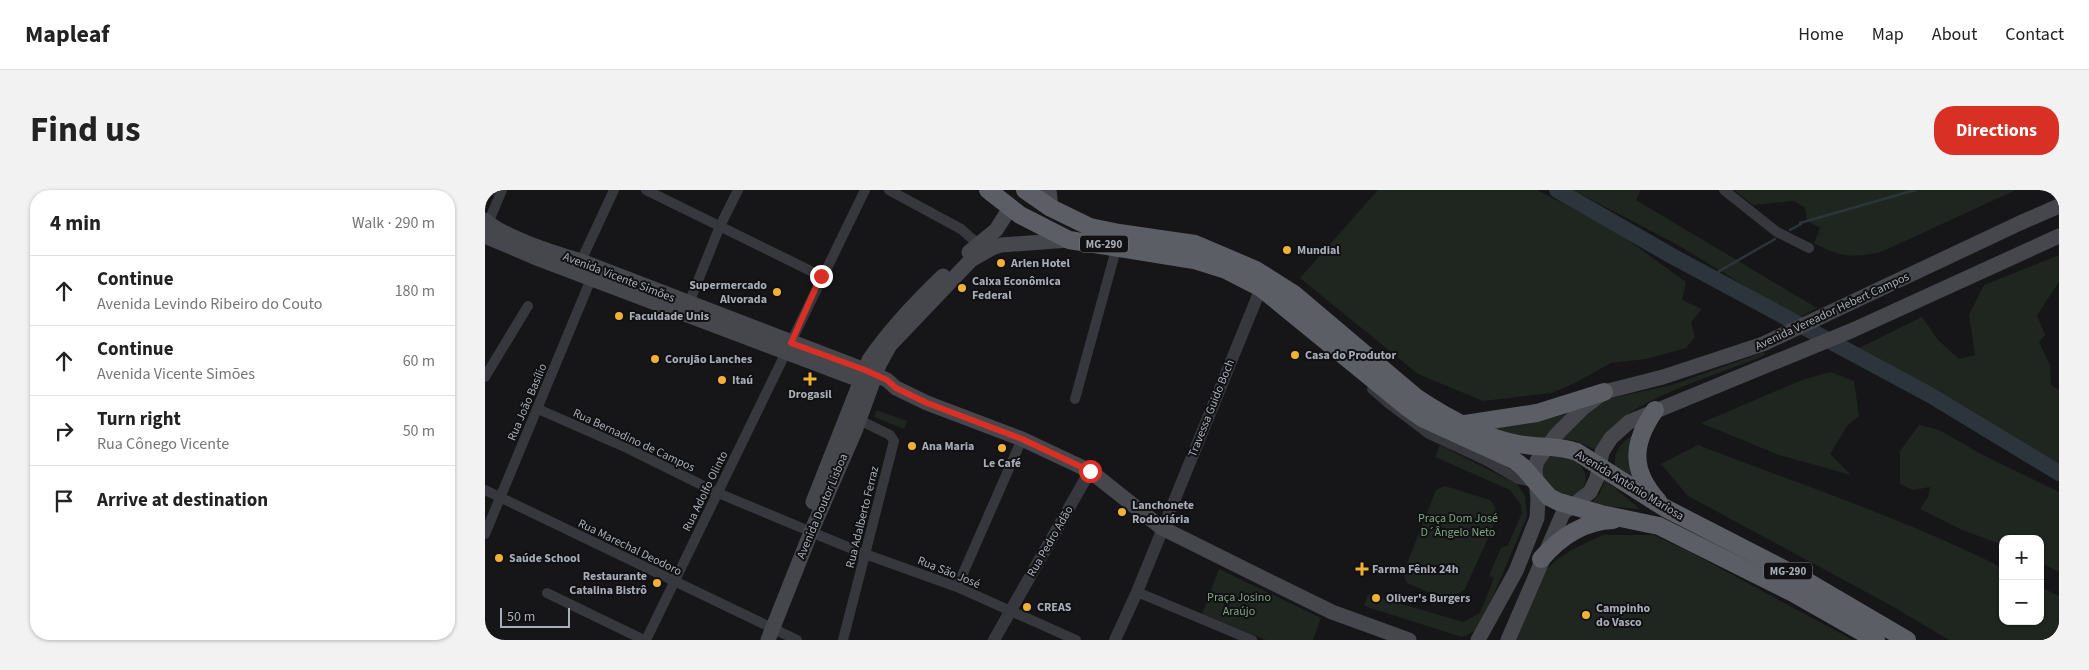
<!DOCTYPE html>
<html lang="en">
<head>
<meta charset="utf-8">
<style>
  :root { --surface:#fff; --page:#f2f2f2; --text:#222; --muted:#767676; --line:#e0e0e0; --accent:#d93025 }
  body { margin:0; font-family:"Source Sans 3",sans-serif; background:var(--page); color:var(--text) }
  .controls { position:absolute; right:15px; bottom:15px; display:grid; overflow:hidden; border-radius:10px; box-shadow:0 1px 4px #0004 }
  .controls button { width:45px; height:45px; display:grid; place-items:center; padding:0; border:0; border-bottom:1px solid var(--line); background:var(--surface); color:var(--text); font:25px sans-serif }
  .scale { position:absolute; left:15px; bottom:12px; width:70px; box-sizing:border-box; padding-left:5px; border:2px solid #a8adb8; border-top:0; font-size:14px; line-height:18px; white-space:nowrap; color:#a8adb8; -webkit-text-stroke:4px #111113; paint-order:stroke }
  .stop { position:absolute; width:15px; height:15px; margin:-11px; border:4px solid #d93025; border-radius:50%; background:#fff }
  .stop.end { background:#d93025; border-color:#fff; box-shadow:0 1px 5px #0008 }
  .list { margin:0; padding:0; list-style:none }
  h2 { display:flex; justify-content:space-between; align-items:center; height:65px; margin:0; padding:0 20px; font-size:21px }
  h2 small { font-size:16px; font-weight:400; color:var(--muted) }
  .list li { display:grid; grid-template-columns:32px 1fr auto; gap:15px; align-items:center; box-sizing:border-box; height:70px; padding:0 20px; border-top:1px solid var(--line) }
  .list b { display:block; font-size:19px; white-space:nowrap }
  .list p { margin:0; font-size:16px; white-space:nowrap; color:var(--muted) }
  .list em { font-size:16px; font-style:normal; color:var(--muted) }
  .icon { flex:none; width:28px; height:28px; fill:none; stroke:currentColor; stroke-width:2; stroke-linecap:round; stroke-linejoin:round }
  .map { position:relative; flex:none; width:1574px; height:450px; overflow:hidden; border-radius:20px }
  header { display:flex; align-items:center; gap:30px; box-sizing:border-box; height:70px; padding:0 25px; background:var(--surface); border-bottom:1px solid var(--line) }
  header strong { font-size:24px }
  nav { display:flex; gap:28px; margin-inline-start:auto; font-size:18px }
  .intro { display:flex; align-items:center; justify-content:space-between; box-sizing:border-box; height:120px; padding:0 30px }
  h1 { margin:0; font-size:35px }
  .button { padding:12px 22px; border-radius:20px; background:var(--accent); color:#fff; font-size:18px; font-weight:700 }
  main { display:flex; gap:30px; padding:0 30px }
  aside { flex:1; background:var(--surface); border-radius:20px; box-shadow:0 1px 4px #0004 }
  .map>svg:first-child { display:block }
  .green { fill:#1e261f }
  .lines { fill:none; stroke-linecap:round; stroke-linejoin:round }
  .stream { stroke:#2c353c; stroke-width:2.5 }
  .river { stroke:#2c353c; stroke-width:16 }
  .minor { stroke:#37383d; stroke-width:10 }
  .tertiary { stroke:#37383d; stroke-width:12 }
  .secondary { stroke:#45474d; stroke-width:15 }
  .trunk { stroke:#5b5e65; stroke-width:18 }
  .route { stroke:#d93025; stroke-width:6 }
  .poi-dot { fill:#f2b134; stroke:#111113; stroke-width:2 }
  .labels { text-anchor:middle; stroke-width:4; stroke-linejoin:round; paint-order:stroke }
  .shield { fill:#111113; stroke:#7b7e86; stroke-width:1 }
  .shield-label { font-size:11px; font-weight:bold; fill:#a8adb8 }
  .poi-label { font-size:12px; font-weight:bold; fill:#a8adb8; stroke:#111113; text-anchor:start }
  .street-label { font-size:12px; fill:#a8adb8; stroke:#111113 }
  .park-label { font-size:12px; fill:#7fa381; stroke:#111113 }
</style>
</head>
<body>
<header>
<strong>Mapleaf</strong>
<nav><a>Home</a><a>Map</a><a>About</a><a>Contact</a></nav>
</header>
<div class="intro"><h1>Find us</h1><a class="button">Directions</a></div>
<main>
<aside>
<h2>4 min<small>Walk · 290 m</small></h2>
<ul class="list">
<li><svg class="icon" aria-label="ahead" viewBox="0 0 24 24"><path d="M12 20V5M6 11l6-6 6 6"/></svg><div><b>Continue</b><p>Avenida Levindo Ribeiro do Couto</p></div><em>180 m</em></li>
<li><svg class="icon" aria-label="ahead" viewBox="0 0 24 24"><path d="M12 20V5M6 11l6-6 6 6"/></svg><div><b>Continue</b><p>Avenida Vicente Simões</p></div><em>60 m</em></li>
<li><svg class="icon" aria-label="right" viewBox="0 0 24 24"><path d="M7 20v-9h11M14 6l5 5-5 5"/></svg><div><b>Turn right</b><p>Rua Cônego Vicente</p></div><em>50 m</em></li>
<li><svg class="icon" aria-label="arrive" viewBox="0 0 24 24"><path d="M6 21V4h12l-3 4 3 4H6"/></svg><div><b>Arrive at destination</b></div></li>
</ul>
</aside>
<div class="map">
<svg width="1574" height="450" viewBox="0 0 1574 450">
  <rect width="100%" height="100%" fill="#161618"/>
  <g class="green">
    <path d="M 893,0 L 1052,0 L 1129,40 L 1201,92 L 1197,110 L 1217,119 L 1206,132 L 1210,147 L 1201,158 L 1161,169 L 1126,173 L 1090,193 L 1067,203 L 998,211 L 933,184 L 815,88 Z"/>
    <path d="M 1088,0 L 1156,0 L 1151,10 L 1332,118 L 1313,128 L 1191,54 Z"/>
    <path d="M 1249,0 L 1531,0 L 1398,61 C 1370,69 1354,67 1329,53 L 1335,38 L 1322,31 L 1320,18 L 1309,11 L 1268,15 Z"/>
    <path d="M 1574,65 L 1574,92 L 1552,125 L 1560,145 L 1554,152 L 1565,175 L 1566,195 L 1574,200 L 1574,279 L 1475,216 L 1374,158 L 1437,127 L 1453,150 L 1474,169 L 1490,165 L 1484,125 L 1499,95 Z"/>
    <path d="M 1279,162 L 1280,165 C 1236,184 1172,201 1135,230 C 1126,238 1118,251 1111,260 L 1091,251 L 1077,249 L 1084,239 L 1118,210 L 1187,195 Z"/>
    <path d="M 1345,182 L 1369,191 L 1374,226 L 1362,236 L 1345,264 L 1366,285 L 1294,265 L 1216,233 L 1317,190 Z"/>
    <path d="M 391,220 L 422,231 L 419,239 L 389,227 Z"/>
    <path d="M 1089,220 L 1063,251 L 992,236 C 1028,235 1056,234 1089,220 Z"/>
    <path d="M 1434,235 L 1454,240 L 1498,265 L 1574,302 L 1574,382 L 1555,372 L 1555,349 L 1518,349 L 1518,355 L 1477,340 L 1435,319 L 1443,307 L 1445,297 L 1428,300 L 1415,294 L 1415,261 Z"/>
    <path d="M 1151,243 L 1156,295 L 1130,276 C 1128,260 1138,251 1151,243 Z"/>
    <path d="M 955,255 L 1032,294 L 1040,306 L 1042,327 L 994,439 L 977,447 L 879,416 L 883,404 L 978,432 L 995,423 L 1009,388 L 1004,386 L 1016,358 L 1023,355 L 1037,323 L 1036,315 L 1025,300 L 950,267 Z"/>
    <path d="M 1213,255 C 1315,294 1420,329 1518,378 L 1518,431 L 1555,431 L 1555,397 L 1574,406 L 1574,450 L 1464,450 L 1407,416 L 1203,306 L 1176,274 Z"/>
    <path d="M 1075,265 C 1122,278 1095,319 1068,302 C 1063,299 1059,292 1055,287 L 1058,272 L 1065,267 Z"/>
    <path d="M 1120,290 L 1155,319 L 1105,315 L 1115,303 Z"/>
    <path d="M 960,296 L 1005,310 L 1010,317 L 1012,328 L 980,399 C 962,415 942,401 922,393 L 918,384 L 951,300 Z"/>
    <path d="M 1118,345 L 1168,345 L 1203,361 L 1368,450 L 1032,450 C 1038,433 1051,390 1062,379 C 1077,362 1099,354 1118,345 Z"/>
    <path d="M 734,379 L 836,428 L 828,450 L 781,450 L 717,424 Z"/>
  </g>
  <g class="lines">
    <g class="stream">
      <path d="M 1315,33 L 1430,0"/>
      <path d="M 1305,40 L 1316,34"/>
      <path d="M 1224,87 L 1290,49"/>
    </g>
    <path class="river" d="M 1072,0 L 1187,66 L 1445,205 L 1574,283"/>
    <g class="minor">
      <path d="M 161,0 L 336,86"/>
      <path d="M 404,0 L 476,39 L 493,54"/>
      <path d="M 1239,0 L 1292,42 L 1324,58"/>
      <path d="M 1,38 L 17,0"/>
      <path d="M 96,71 L 129,0"/>
      <path d="M 204,113 L 235,36 L 253,0"/>
      <path d="M 0,187 L 43,116"/>
      <path d="M 887,199 L 903,213 L 944,244 L 1000,270 L 1033,289 L 1050,292"/>
      <path d="M 590,209 L 632,56"/>
      <path d="M 53,219 L 142,258 L 233,303 L 317,338"/>
      <path d="M 0,300 L 312,450"/>
      <path d="M 326,342 L 380,364 L 472,397 L 591,450"/>
      <path d="M 0,344 L 106,89"/>
      <path d="M 472,397 L 537,249"/>
      <path d="M 652,402 L 767,450"/>
      <path d="M 62,403 L 159,450"/>
      <path d="M 161,450 L 380,0"/>
      <path d="M 358,450 L 409,251 L 405,245 L 370,228"/>
    </g>
    <g class="tertiary">
      <path d="M 509,450 L 605,281"/>
      <path d="M 630,450 L 652,402 L 776,98"/>
    </g>
    <g class="secondary">
      <path d="M 564,0 L 566,18"/>
      <path d="M 0,30 C 20,48 70,63 96,71 L 380,180 L 402,190 L 411,198 L 442,213 L 537,249 L 605,281 L 677,338 L 800,399 L 847,422 L 924,450"/>
      <path d="M 0,46 L 54,69 L 385,194"/>
      <path d="M 484,62 L 511,40 L 525,18"/>
      <path d="M 328,312 L 384,170 C 405,139 431,112 458,86"/>
      <path d="M 283,450 L 326,342 L 370,241 L 394,175 L 405,155 L 486,70 L 507,58 L 516,55 L 584,50"/>
      <path d="M 993,450 L 1031,381 L 1052,328 L 1053,310 L 1050,279 L 1052,271 L 1072,244 L 1098,218 L 1119,202 L 1178,187 L 1278,154 L 1535,33 L 1574,16"/>
      <path d="M 1023,450 L 1078,323 L 1105,302 L 1112,288 L 1117,262 L 1126,248 L 1144,232 L 1368,140 L 1574,46"/>
    </g>
    <g class="trunk">
      <path d="M 503,0 L 535,25 L 584,50 L 709,70 L 741,80 L 776,98 L 923,218 L 937,228 L 1029,270 L 1038,277 L 1064,307 L 1074,312 L 1116,324 L 1174,336 L 1308,403 L 1391,450"/>
      <path d="M 540,0 L 566,18 L 605,37 L 634,43 L 710,54 L 771,80 L 809,104 L 932,208 C 962,228 999,248 1034,254 C 1053,258 1073,255 1092,262 L 1180,318 L 1318,389 L 1422,450"/>
      <path d="M 1170,220 C 1147,253 1145,280 1173,311"/>
      <path d="M 980,234 L 1052,223 L 1119,202"/>
      <path d="M 1056,369 C 1075,347 1100,331 1128,330"/>
    </g>
  </g>
  <g class="lines">
    <path class="route" d="M 336,86 L 306,153 L 380,180 L 402,190 L 411,198 L 442,213 L 537,249 L 605,281"/>
  </g>
  <g class="poi-dot">
    <circle cx="802" cy="60" r="5"/>
    <circle cx="516" cy="73" r="5"/>
    <circle cx="477" cy="98" r="5"/>
    <circle cx="292" cy="102" r="5"/>
    <circle cx="134" cy="126" r="5"/>
    <circle cx="810" cy="165" r="5"/>
    <circle cx="170" cy="169" r="5"/>
    <path d="M322.5 181.5h5v5h5v5h-5v5h-5v-5h-5v-5h5z"/>
    <circle cx="237" cy="190" r="5"/>
    <circle cx="427" cy="256" r="5"/>
    <circle cx="517" cy="258" r="5"/>
    <circle cx="637" cy="322" r="5"/>
    <circle cx="14" cy="368" r="5"/>
    <path d="M874.5 371.5h5v5h5v5h-5v5h-5v-5h-5v-5h5z"/>
    <circle cx="172" cy="393" r="5"/>
    <circle cx="891" cy="408" r="5"/>
    <circle cx="542" cy="417" r="5"/>
    <circle cx="1101" cy="425" r="5"/>
  </g>
  <g class="labels">
    <g class="shield">
      <rect x="595" y="45.5" width="48" height="17" rx="4"/>
      <rect x="1279" y="372.5" width="48" height="17" rx="4"/>
    </g>
    <g class="shield-label">
      <text x="619" y="58">MG-290</text>
      <text x="1303" y="385">MG-290</text>
    </g>
    <g class="poi-label">
      <text x="812" y="64">Mundial</text>
      <text x="526" y="77">Arlen Hotel</text>
      <text x="487" y="95">Caixa Econômica<tspan x="487" dy="14">Federal</tspan></text>
      <text x="282" y="99" text-anchor="end">Supermercado<tspan x="282" dy="14">Alvorada</tspan></text>
      <text x="144" y="130">Faculdade Unis</text>
      <text x="820" y="169">Casa do Produtor</text>
      <text x="180" y="173">Corujão Lanches</text>
      <text x="247" y="194">Itaú</text>
      <text x="325" y="208" text-anchor="middle">Drogasil</text>
      <text x="437" y="260">Ana Maria</text>
      <text x="517" y="277" text-anchor="middle">Le Café</text>
      <text x="647" y="319">Lanchonete<tspan x="647" dy="14">Rodoviária</tspan></text>
      <text x="24" y="372">Saúde School</text>
      <text x="887" y="383">Farma Fênix 24h</text>
      <text x="162" y="390" text-anchor="end">Restaurante<tspan x="162" dy="14">Catalina Bistrô</tspan></text>
      <text x="901" y="412">Oliver's Burgers</text>
      <text x="552" y="421">CREAS</text>
      <text x="1111" y="422">Campinho<tspan x="1111" dy="14">do Vasco</tspan></text>
    </g>
    <g class="street-label">
      <text transform="translate(134 87) rotate(21)" y="4">Avenida Vicente Simões</text>
      <text transform="translate(1347 121) rotate(-25)" y="4">Avenida Vereador Hebert Campos</text>
      <text transform="translate(42 212) rotate(-67)" y="4">Rua João Basílio</text>
      <text transform="translate(726 218) rotate(-68)" y="4">Travessa Guido Boch</text>
      <text transform="translate(149 250) rotate(25)" y="4">Rua Bernadino de Campos</text>
      <text transform="translate(1145 295) rotate(31)" y="4">Avenida Antônio Mariosa</text>
      <text transform="translate(220 301) rotate(-64)" y="4">Rua Adolfo Olinto</text>
      <text transform="translate(337 316) rotate(-67)" y="4">Avenida Doutor Lisboa</text>
      <text transform="translate(377 327) rotate(-76)" y="4">Rua Adalberto Ferraz</text>
      <text transform="translate(565 351) rotate(-60)" y="4">Rua Pedro Adão</text>
      <text transform="translate(145 357) rotate(26)" y="4">Rua Marechal Deodoro</text>
      <text transform="translate(464 382) rotate(22)" y="4">Rua São José</text>
    </g>
    <g class="park-label">
      <text x="973" y="332">Praça Dom José<tspan x="973" dy="14">D´Ângelo Neto</tspan></text>
      <text x="754" y="411">Praça Josino<tspan x="754" dy="14">Araújo</tspan></text>
    </g>
  </g>
</svg>
<div class="controls">
<button>+</button>
<button>−</button>
</div>
<div class="scale">50 m</div>
<div class="stop" style="left:605px;top:281px"></div>
<div class="stop end" style="left:336px;top:86px"></div>
</div>
</main>
</body>
</html>
